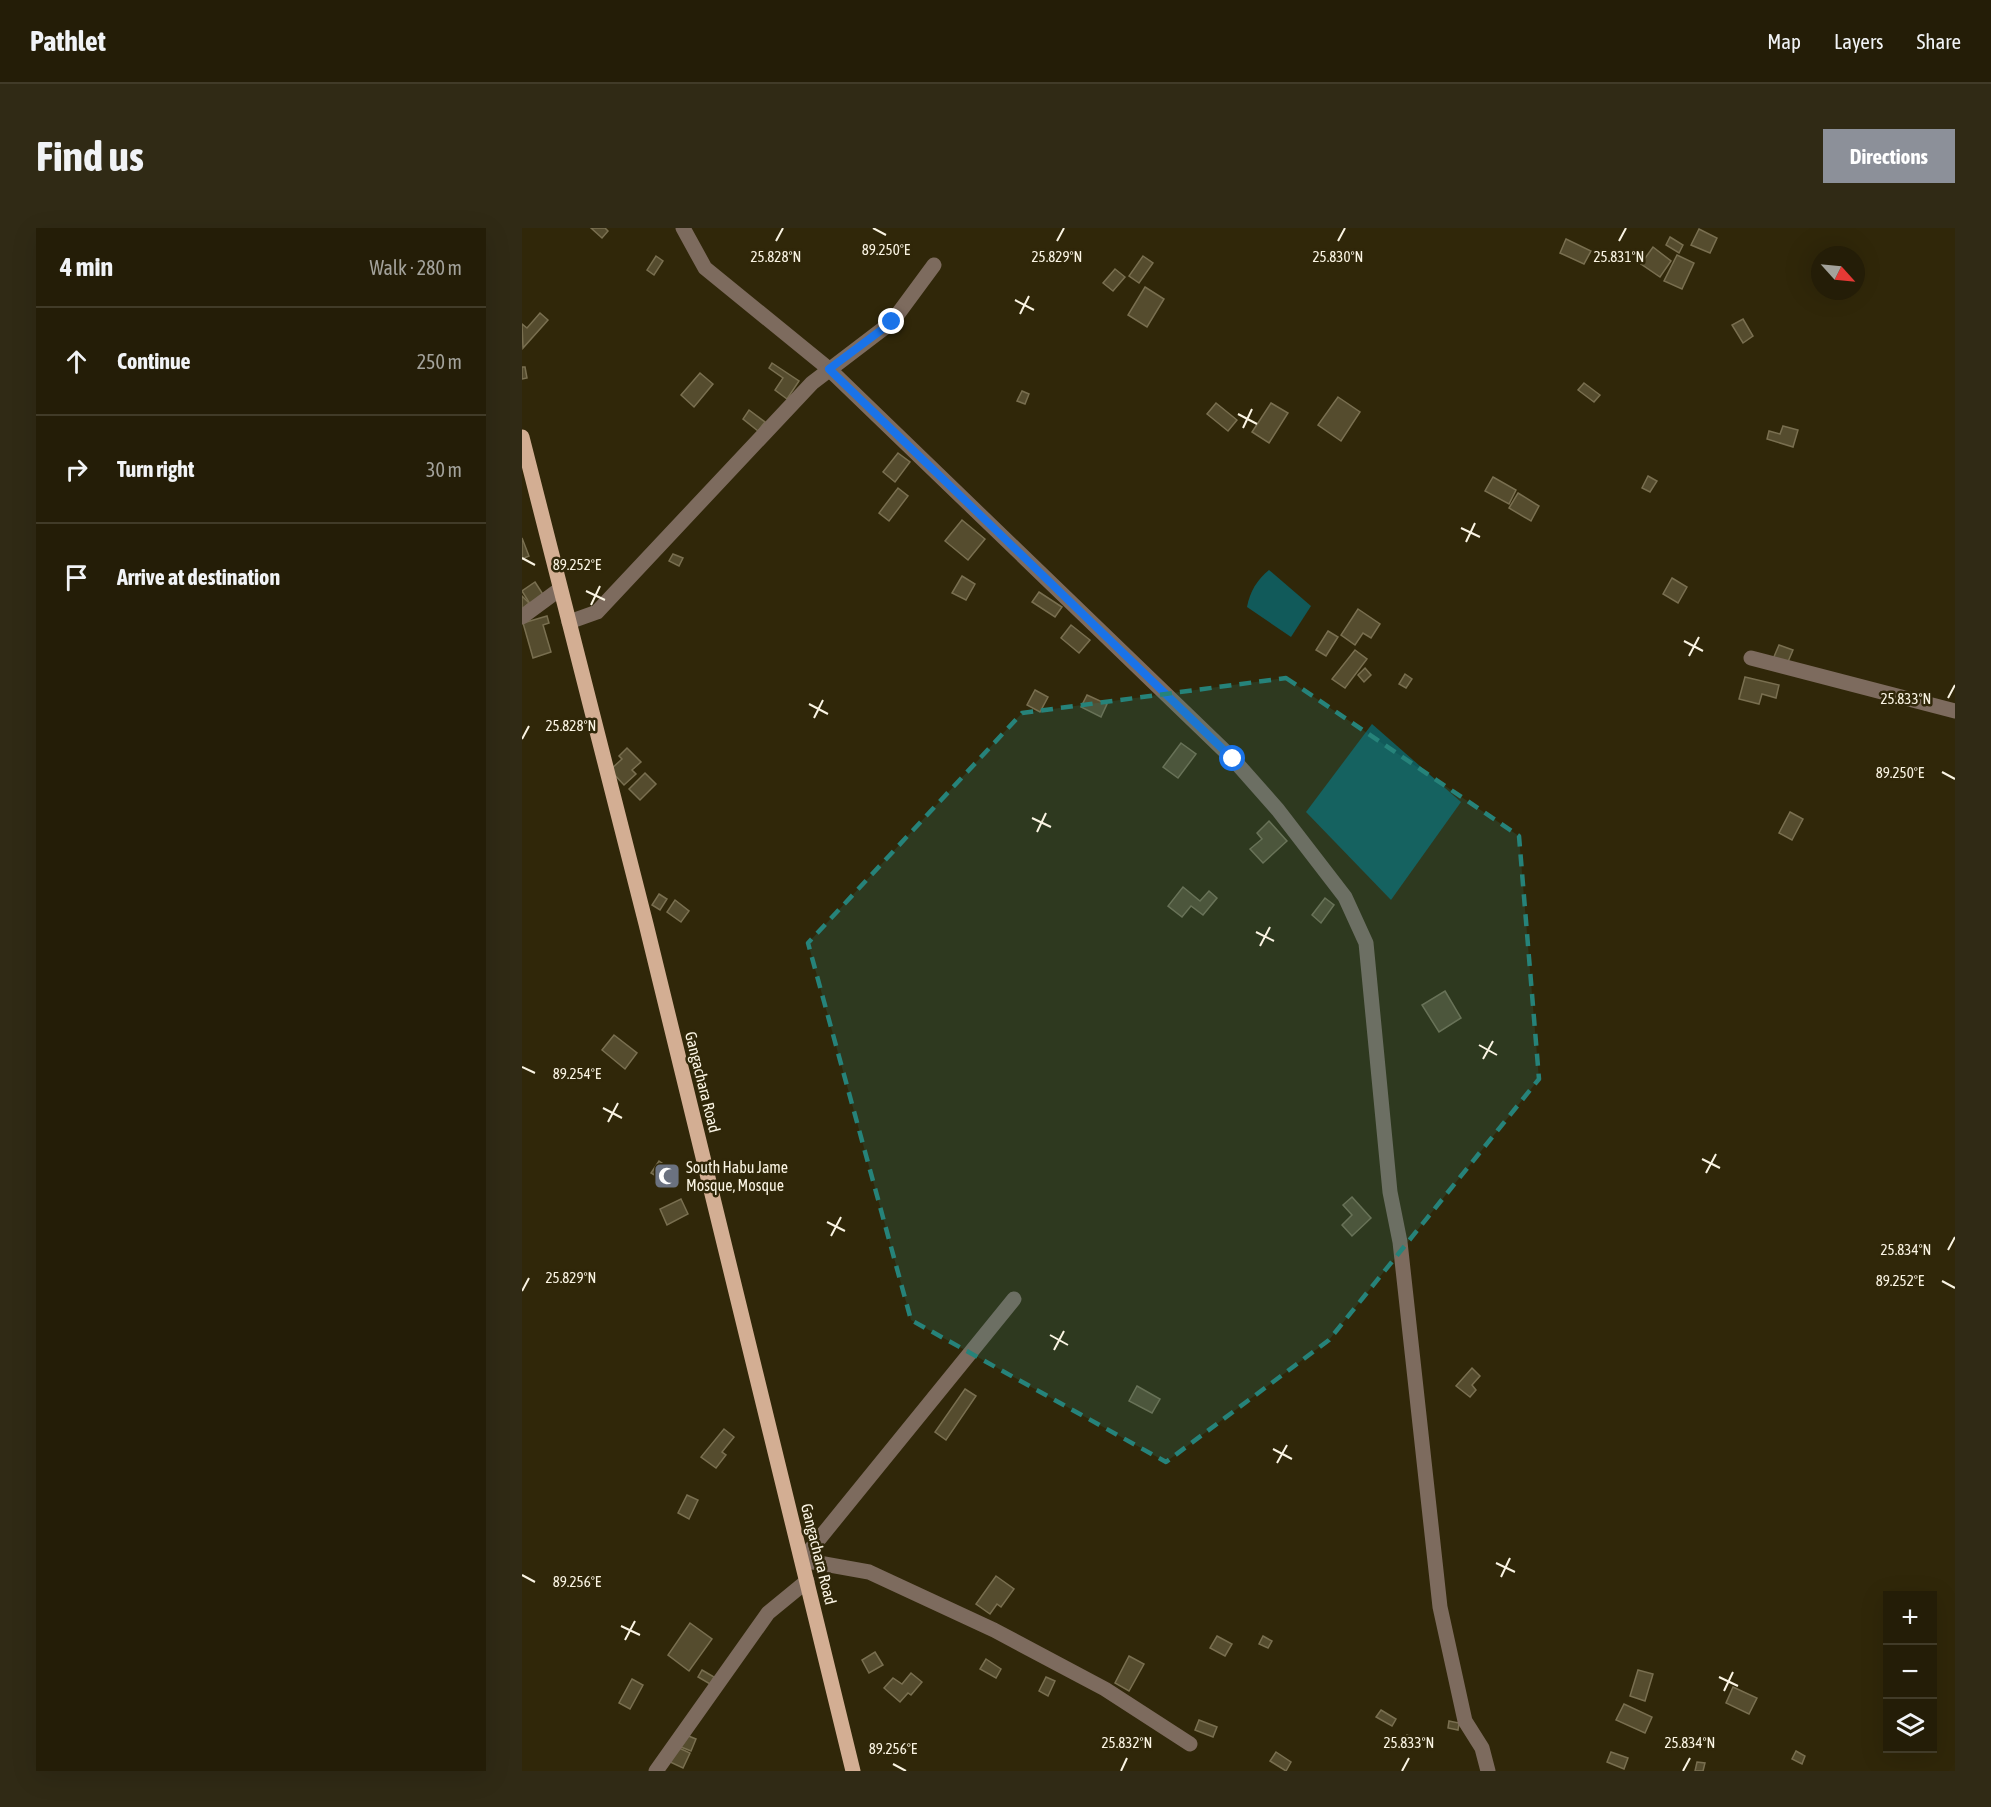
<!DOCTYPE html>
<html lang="en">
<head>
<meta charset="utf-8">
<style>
  :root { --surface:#241d07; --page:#302a15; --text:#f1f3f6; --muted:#a3a29b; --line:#413b28; --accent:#8c9099 }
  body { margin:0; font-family:"Asap Condensed",sans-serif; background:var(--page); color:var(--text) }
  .controls { position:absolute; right:18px; bottom:18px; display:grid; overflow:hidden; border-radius:0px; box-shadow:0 6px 24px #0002 }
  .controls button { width:54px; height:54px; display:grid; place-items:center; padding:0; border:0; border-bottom:2px solid var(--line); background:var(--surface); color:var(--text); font:30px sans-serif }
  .compass { position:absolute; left:1289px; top:18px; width:54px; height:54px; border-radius:50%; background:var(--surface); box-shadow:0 6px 24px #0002; rotate:117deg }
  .stop { position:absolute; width:18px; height:18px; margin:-14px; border:4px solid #1a73e8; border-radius:50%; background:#fff }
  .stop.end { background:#1a73e8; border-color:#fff; box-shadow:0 2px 6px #0008 }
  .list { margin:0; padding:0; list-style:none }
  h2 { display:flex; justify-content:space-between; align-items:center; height:78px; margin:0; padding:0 24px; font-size:26px }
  h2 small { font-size:20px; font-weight:400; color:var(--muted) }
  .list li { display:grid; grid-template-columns:39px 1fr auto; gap:18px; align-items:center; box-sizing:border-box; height:108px; padding:0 24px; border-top:2px solid var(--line) }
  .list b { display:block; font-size:22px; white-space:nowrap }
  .list em { font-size:20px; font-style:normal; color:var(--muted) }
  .icon { flex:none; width:33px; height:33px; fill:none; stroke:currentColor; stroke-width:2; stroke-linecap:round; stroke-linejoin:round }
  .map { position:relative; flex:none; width:1433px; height:1543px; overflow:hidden; border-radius:0px }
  header { display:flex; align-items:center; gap:36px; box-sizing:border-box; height:84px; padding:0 30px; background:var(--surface); border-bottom:2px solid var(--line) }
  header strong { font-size:28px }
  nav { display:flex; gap:33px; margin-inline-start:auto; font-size:21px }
  .intro { display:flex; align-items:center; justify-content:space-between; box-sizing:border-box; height:144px; padding:0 36px }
  h1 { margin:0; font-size:42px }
  .button { padding:15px 27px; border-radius:0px; background:var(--accent); color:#fff; font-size:21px; font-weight:700 }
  main { display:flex; gap:36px; padding:0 36px }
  aside { flex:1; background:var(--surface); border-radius:0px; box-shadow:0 6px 24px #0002 }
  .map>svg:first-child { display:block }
  .water { fill:#115a5a }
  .building { fill:#554c2e; stroke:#796f50; stroke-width:1.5 }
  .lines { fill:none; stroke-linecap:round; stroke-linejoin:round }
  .minor { stroke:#7d6b5e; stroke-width:15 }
  .major { stroke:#d3ae93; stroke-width:15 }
  .route { stroke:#1a73e8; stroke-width:8 }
  .marked { fill:#26837a; fill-opacity:0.2; stroke:#26837a; stroke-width:4.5; stroke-dasharray:12 8; stroke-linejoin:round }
  .ticks { fill:none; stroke:#faf4e3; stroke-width:2 }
  .labels { text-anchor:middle; stroke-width:5; stroke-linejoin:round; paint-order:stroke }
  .street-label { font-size:16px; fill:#faf4e3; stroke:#302709 }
  .poi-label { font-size:16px; fill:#faf4e3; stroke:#302709; text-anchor:start }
  .ticks-label { font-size:15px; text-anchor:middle; fill:#faf4e3; stroke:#302709; stroke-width:5; stroke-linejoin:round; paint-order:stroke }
</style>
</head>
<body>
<header>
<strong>Pathlet</strong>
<nav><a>Map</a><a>Layers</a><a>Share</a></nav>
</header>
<div class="intro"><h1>Find us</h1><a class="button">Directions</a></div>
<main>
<aside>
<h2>4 min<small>Walk · 280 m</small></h2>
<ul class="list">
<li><svg class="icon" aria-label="ahead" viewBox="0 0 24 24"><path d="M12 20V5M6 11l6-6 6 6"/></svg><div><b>Continue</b></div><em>250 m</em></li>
<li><svg class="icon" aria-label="right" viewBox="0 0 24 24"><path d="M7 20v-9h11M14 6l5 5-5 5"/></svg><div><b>Turn right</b></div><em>30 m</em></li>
<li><svg class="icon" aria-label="arrive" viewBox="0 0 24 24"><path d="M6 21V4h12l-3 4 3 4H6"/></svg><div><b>Arrive at destination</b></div></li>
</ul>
</aside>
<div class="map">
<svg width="1433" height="1543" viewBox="0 0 1433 1543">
  <rect width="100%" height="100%" fill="#302709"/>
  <g class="water">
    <path d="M 747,342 L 789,378 L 769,409 L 725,379 C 728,363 735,352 747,342 Z"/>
    <path d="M 850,496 L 939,574 L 869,672 L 784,584 Z"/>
  </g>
  <g class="building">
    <path d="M 69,0 L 83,0 L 86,3 L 80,10 Z"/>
    <path d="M 1177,1 L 1195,10 L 1188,25 L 1169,17 Z"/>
    <path d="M 1148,9 L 1161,17 L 1157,25 L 1144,17 Z"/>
    <path d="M 1044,11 L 1069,23 L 1062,36 L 1038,25 Z"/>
    <path d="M 1131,19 L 1149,33 L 1138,49 L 1119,36 Z"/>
    <path d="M 1155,27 L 1172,35 L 1160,61 L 1142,53 Z"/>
    <path d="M 134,28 L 141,33 L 132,47 L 125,42 Z"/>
    <path d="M 621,28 L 631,35 L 617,55 L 607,48 Z"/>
    <path d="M 593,41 L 603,49 L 591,63 L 581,55 Z"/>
    <path d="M 623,59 L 642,71 L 625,99 L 606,87 Z"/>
    <path d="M 18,85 L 26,92 L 1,120 L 0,96 L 5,100 Z"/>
    <path d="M 1221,91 L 1231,108 L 1221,115 L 1210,97 Z"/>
    <path d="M 250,135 L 277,153 L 265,171 L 253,162 L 261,150 L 247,140 Z"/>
    <path d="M 0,139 L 3,139 L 5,150 L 0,151 Z"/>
    <path d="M 178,145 L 191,156 L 172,179 L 159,167 Z"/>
    <path d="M 1062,155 L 1078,167 L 1072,174 L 1056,162 Z"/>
    <path d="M 500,163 L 507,166 L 503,176 L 495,173 Z"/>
    <path d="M 816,169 L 838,184 L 819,213 L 796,197 Z"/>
    <path d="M 694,175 L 715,192 L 706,203 L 685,186 Z"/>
    <path d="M 749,175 L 766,185 L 747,215 L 730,204 Z"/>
    <path d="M 227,182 L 243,194 L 236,203 L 221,191 Z"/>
    <path d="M 1261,198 L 1276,202 L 1271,219 L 1245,211 L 1247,203 L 1258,206 Z"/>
    <path d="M 376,225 L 388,234 L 373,254 L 361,244 Z"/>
    <path d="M 1126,248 L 1135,253 L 1128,264 L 1120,260 Z"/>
    <path d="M 971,249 L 994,262 L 987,276 L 963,263 Z"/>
    <path d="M 376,260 L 386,268 L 367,293 L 357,285 Z"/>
    <path d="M 996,265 L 1017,278 L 1009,293 L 987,280 Z"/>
    <path d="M 440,292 L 463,311 L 446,332 L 423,313 Z"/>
    <path d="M 0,310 L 7,328 L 0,331 Z"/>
    <path d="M 151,326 L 161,330 L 157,338 L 147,333 Z"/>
    <path d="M 440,348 L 453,356 L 444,372 L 430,365 Z"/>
    <path d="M 1150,350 L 1165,359 L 1156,375 L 1141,366 Z"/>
    <path d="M 13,354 L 22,368 L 8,376 L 0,363 Z"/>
    <path d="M 517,364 L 540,379 L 533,389 L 510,374 Z"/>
    <path d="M 0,368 L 7,375 L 0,381 Z"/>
    <path d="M 836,381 L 858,396 L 849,410 L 841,405 L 833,417 L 819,407 Z"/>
    <path d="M 25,388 L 27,395 L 21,397 L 29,424 L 11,430 L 1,395 Z"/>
    <path d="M 549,397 L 568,412 L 557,425 L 539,410 Z"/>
    <path d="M 806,403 L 816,409 L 804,428 L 794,422 Z"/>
    <path d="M 1257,417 L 1271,422 L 1265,436 L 1251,431 Z"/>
    <path d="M 833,422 L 845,431 L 823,460 L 810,451 Z"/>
    <path d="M 843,440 L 849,447 L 842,454 L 836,447 Z"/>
    <path d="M 883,446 L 890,451 L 884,460 L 877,456 Z"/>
    <path d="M 1223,449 L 1257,457 L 1254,470 L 1240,466 L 1237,476 L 1217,471 Z"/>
    <path d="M 513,462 L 526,469 L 518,484 L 505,477 Z"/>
    <path d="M 565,467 L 585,476 L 579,489 L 559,479 Z"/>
    <path d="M 659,515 L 674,526 L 656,550 L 641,539 Z"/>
    <path d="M 105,520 L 119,534 L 110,542 L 114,546 L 102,557 L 88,542 L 100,531 L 97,528 Z"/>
    <path d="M 123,545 L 134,556 L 118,572 L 107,561 Z"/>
    <path d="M 1268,584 L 1281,591 L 1270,612 L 1257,605 Z"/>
    <path d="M 747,593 L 765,613 L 741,635 L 728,621 L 740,611 L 735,605 Z"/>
    <path d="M 661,659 L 678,673 L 687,663 L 695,670 L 681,687 L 669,678 L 660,689 L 646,678 Z"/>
    <path d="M 137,666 L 145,671 L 138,682 L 130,677 Z"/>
    <path d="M 803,670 L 812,677 L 799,695 L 790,687 Z"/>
    <path d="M 153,672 L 167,683 L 159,694 L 145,684 Z"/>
    <path d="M 923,763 L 939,790 L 917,804 L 900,777 Z"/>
    <path d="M 92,807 L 115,825 L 103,841 L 80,822 Z"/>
    <path d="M 137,933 L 153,944 L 146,955 L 129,945 Z"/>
    <path d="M 830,969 L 849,990 L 830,1008 L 820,997 L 830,987 L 821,977 Z"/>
    <path d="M 159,971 L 166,986 L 145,997 L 138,981 Z"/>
    <path d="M 950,1140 L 958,1148 L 950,1157 L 954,1162 L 948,1169 L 934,1158 Z"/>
    <path d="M 615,1158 L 638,1171 L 630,1185 L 607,1173 Z"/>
    <path d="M 443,1161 L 454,1168 L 424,1212 L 413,1204 Z"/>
    <path d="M 202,1201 L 212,1209 L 200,1224 L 204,1227 L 194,1240 L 179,1229 Z"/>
    <path d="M 165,1267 L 176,1272 L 167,1291 L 156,1285 Z"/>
    <path d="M 474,1348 L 492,1361 L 479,1379 L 475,1376 L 468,1386 L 454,1376 Z"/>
    <path d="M 168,1395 L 190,1411 L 167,1443 L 146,1427 Z"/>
    <path d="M 695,1408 L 710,1416 L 703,1428 L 688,1420 Z"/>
    <path d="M 741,1408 L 750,1413 L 746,1420 L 737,1416 Z"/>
    <path d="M 353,1424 L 361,1437 L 347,1445 L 340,1432 Z"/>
    <path d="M 607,1428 L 622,1436 L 607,1463 L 593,1455 Z"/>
    <path d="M 464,1431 L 479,1441 L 474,1450 L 458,1441 Z"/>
    <path d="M 180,1442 L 192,1449 L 188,1456 L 176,1449 Z"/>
    <path d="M 1116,1442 L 1131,1446 L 1123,1473 L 1108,1468 Z"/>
    <path d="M 389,1445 L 400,1454 L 389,1467 L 386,1465 L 378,1474 L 362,1460 L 371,1450 L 380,1456 Z"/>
    <path d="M 524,1449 L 533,1453 L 526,1468 L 517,1463 Z"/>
    <path d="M 110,1451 L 121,1457 L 108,1481 L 97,1475 Z"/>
    <path d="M 1211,1459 L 1235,1470 L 1227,1486 L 1204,1475 Z"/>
    <path d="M 1102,1476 L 1130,1489 L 1123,1505 L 1094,1492 Z"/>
    <path d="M 859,1482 L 874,1491 L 870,1498 L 854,1489 Z"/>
    <path d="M 677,1492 L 695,1499 L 691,1509 L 673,1502 Z"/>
    <path d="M 927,1493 L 937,1495 L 936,1502 L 926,1500 Z"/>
    <path d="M 164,1507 L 174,1511 L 169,1523 L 159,1519 Z"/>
    <path d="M 885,1507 L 892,1510 L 888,1519 L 881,1516 Z"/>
    <path d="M 155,1519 L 168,1525 L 161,1540 L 148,1534 Z"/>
    <path d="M 1274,1523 L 1283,1528 L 1280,1536 L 1270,1531 Z"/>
    <path d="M 754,1524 L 769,1534 L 764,1543 L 748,1533 Z"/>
    <path d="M 1089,1524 L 1106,1530 L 1102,1541 L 1085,1534 Z"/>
    <path d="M 1175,1534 L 1183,1535 L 1181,1543 L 1173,1543 Z"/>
  </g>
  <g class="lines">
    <g class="minor">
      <path d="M 161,0 L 183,40 L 307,141 L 711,531 L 756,582 L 823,669 L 844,715 L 868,964 L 878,1014 L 918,1379 L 943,1493 L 960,1520 L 966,1543"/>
      <path d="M 0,389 L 38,361"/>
      <path d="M 47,394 L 75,384 L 290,155 L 370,94 L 412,37"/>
      <path d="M 1229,430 L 1433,483"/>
      <path d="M 492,1071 L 280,1332 L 347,1344 L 472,1402 L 583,1461 L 668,1516"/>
      <path d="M 134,1543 L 246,1385 L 285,1353"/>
    </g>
    <path class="major" d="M 0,209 L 124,696 L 331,1543"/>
  </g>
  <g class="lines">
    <path class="route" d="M 370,94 L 307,141 L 711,531"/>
  </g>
  <path class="marked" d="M 764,450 L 997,608 L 1017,851 L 807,1112 L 644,1234 L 389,1092 L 286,715 L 500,485 Z"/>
  <path class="ticks" d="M 351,0 L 364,7M 254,13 L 261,0M 535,13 L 542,0M 816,13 L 823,0M 1097,13 L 1104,0M 493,72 L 512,82M 498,86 L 507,68M 716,186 L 735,196M 721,200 L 730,181M 939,300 L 958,309M 944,314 L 953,295M 0,330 L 13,337M 64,363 L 83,372M 69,377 L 78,358M 1162,413 L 1181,423M 1167,428 L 1177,409M 1426,470 L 1433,457M 287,476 L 306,486M 292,490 L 301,472M 0,511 L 7,498M 1420,544 L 1433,551M 510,590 L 529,599M 515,604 L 524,585M 734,704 L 752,713M 738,718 L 748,699M 957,817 L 975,827M 961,831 L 971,813M 0,839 L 13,845M 81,880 L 100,890M 86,894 L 96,875M 1180,931 L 1198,940M 1184,945 L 1194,926M 305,994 L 323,1003M 309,1008 L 319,989M 1426,1022 L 1433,1009M 1420,1053 L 1433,1060M 0,1063 L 7,1050M 528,1107 L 546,1117M 532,1122 L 542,1103M 751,1221 L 770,1231M 755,1235 L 765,1217M 974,1335 L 993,1344M 0,1347 L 13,1354M 979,1349 L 988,1330M 99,1398 L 118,1407M 103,1412 L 113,1393M 1197,1449 L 1216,1458M 1202,1463 L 1211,1444M 371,1536 L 384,1543M 599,1543 L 605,1530M 880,1543 L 887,1530M 1161,1543 L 1168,1530"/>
  <defs>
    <symbol id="mosque-square" viewBox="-11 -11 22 22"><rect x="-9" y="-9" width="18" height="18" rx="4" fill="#6b7280" stroke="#302709"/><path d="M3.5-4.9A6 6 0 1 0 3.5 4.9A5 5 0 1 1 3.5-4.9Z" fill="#fff"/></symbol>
  </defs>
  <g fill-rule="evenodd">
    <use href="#mosque-square" x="130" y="933" width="30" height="30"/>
  </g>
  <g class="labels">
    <g class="street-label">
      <text transform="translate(181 854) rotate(76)" y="6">Gangachara Road</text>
      <text transform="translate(297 1326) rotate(76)" y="6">Gangachara Road</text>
    </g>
    <g class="poi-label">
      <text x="164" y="945">South Habu Jame<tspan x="164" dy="18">Mosque, Mosque</tspan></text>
    </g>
  </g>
  <g class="ticks-label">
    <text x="364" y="27">89.250°E</text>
    <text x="254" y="34">25.828°N</text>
    <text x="535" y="34">25.829°N</text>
    <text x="816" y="34">25.830°N</text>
    <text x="1097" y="34">25.831°N</text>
    <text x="55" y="342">89.252°E</text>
    <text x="1384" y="476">25.833°N</text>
    <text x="49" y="503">25.828°N</text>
    <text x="1378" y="550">89.250°E</text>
    <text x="55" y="851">89.254°E</text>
    <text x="1384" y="1027">25.834°N</text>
    <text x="49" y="1055">25.829°N</text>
    <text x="1378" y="1058">89.252°E</text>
    <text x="55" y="1359">89.256°E</text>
    <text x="605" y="1520">25.832°N</text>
    <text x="887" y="1520">25.833°N</text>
    <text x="1168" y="1520">25.834°N</text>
    <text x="371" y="1526">89.256°E</text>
  </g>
</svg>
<div class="controls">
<button>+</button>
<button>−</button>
<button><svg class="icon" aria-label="layers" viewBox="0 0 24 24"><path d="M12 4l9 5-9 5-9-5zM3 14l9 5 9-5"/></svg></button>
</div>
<svg class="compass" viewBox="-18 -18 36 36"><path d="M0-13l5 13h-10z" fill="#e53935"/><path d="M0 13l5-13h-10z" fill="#a3a29b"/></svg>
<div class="stop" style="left:711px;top:531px"></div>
<div class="stop end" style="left:370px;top:94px"></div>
</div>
</main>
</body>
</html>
